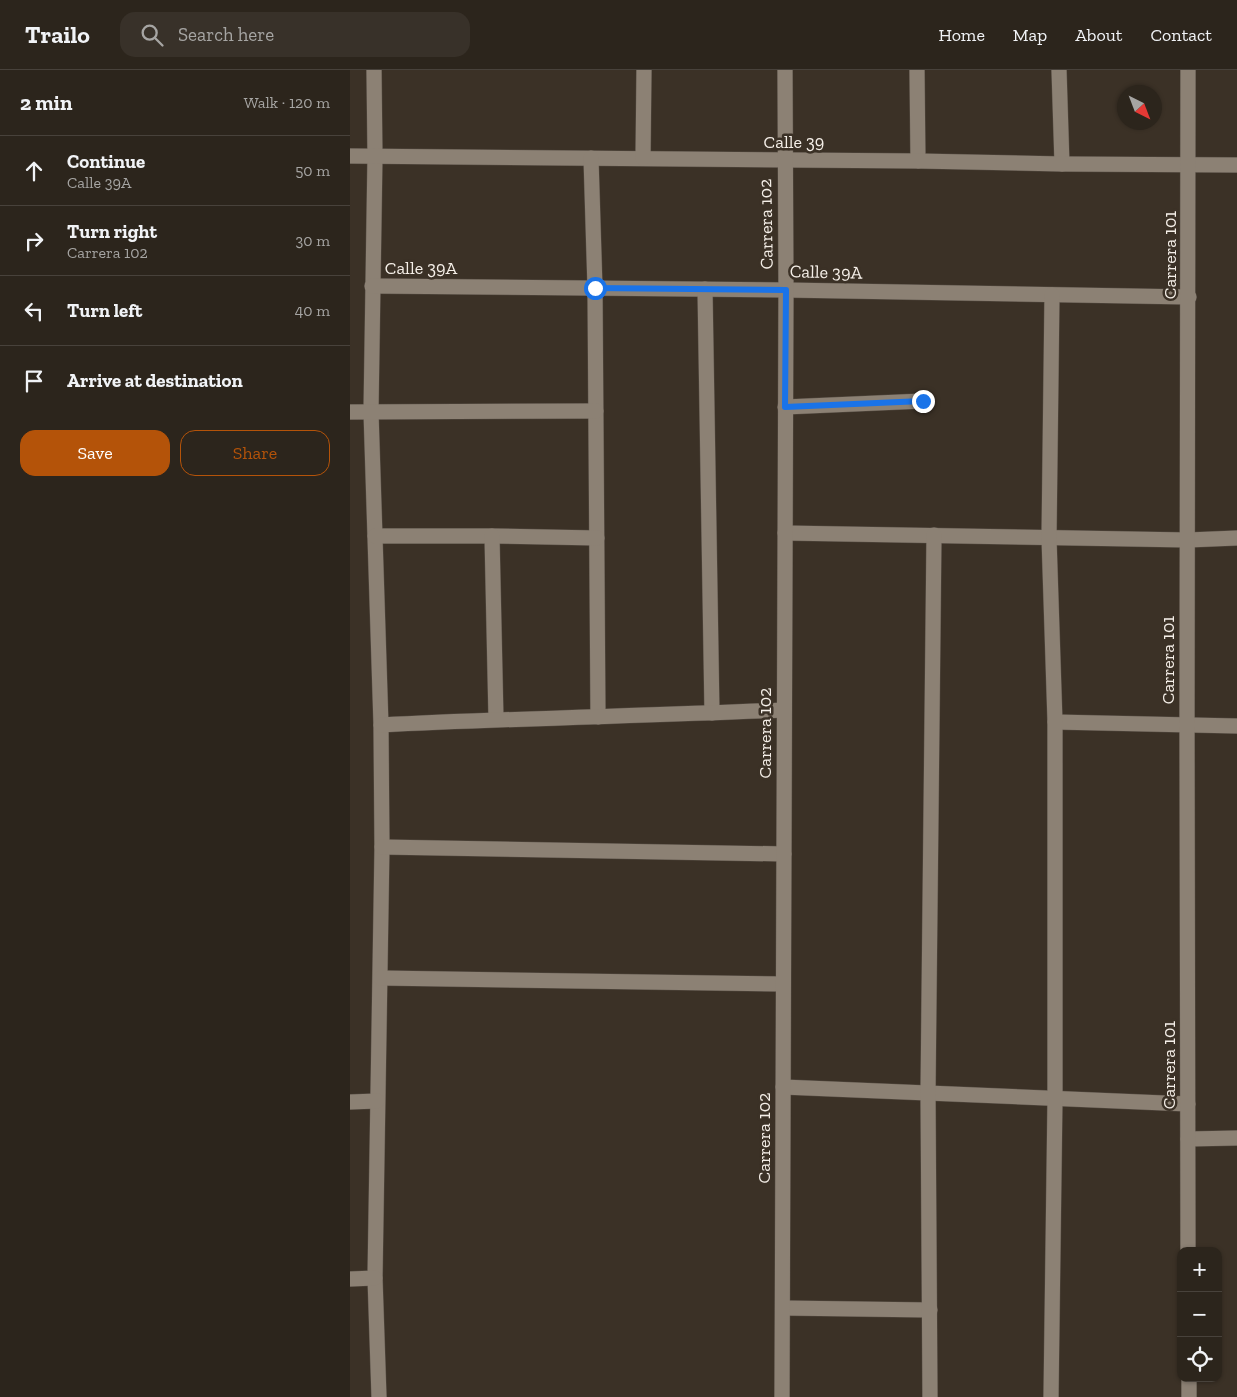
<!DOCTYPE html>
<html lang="en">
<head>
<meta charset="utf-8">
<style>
  :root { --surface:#2c251c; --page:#383129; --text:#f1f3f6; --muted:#a6a5a3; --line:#48423b; --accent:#b45309 }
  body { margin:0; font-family:"Zilla Slab",serif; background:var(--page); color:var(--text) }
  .controls { position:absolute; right:15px; bottom:15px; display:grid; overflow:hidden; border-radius:10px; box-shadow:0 1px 4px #0004 }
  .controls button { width:45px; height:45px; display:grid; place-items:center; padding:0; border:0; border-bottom:1px solid var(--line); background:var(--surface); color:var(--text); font:25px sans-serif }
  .compass { position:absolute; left:767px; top:15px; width:45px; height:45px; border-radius:50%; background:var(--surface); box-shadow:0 1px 4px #0004; rotate:138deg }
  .stop { position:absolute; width:15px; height:15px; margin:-11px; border:4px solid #1a73e8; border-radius:50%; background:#fff }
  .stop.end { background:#1a73e8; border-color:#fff; box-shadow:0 1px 5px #0008 }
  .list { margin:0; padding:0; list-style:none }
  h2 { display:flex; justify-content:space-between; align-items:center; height:65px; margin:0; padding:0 20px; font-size:21px }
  h2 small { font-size:16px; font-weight:400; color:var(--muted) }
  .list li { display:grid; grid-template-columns:32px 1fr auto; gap:15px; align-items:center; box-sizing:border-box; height:70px; padding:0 20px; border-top:1px solid var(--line) }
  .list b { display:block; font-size:19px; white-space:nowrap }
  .list p { margin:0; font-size:16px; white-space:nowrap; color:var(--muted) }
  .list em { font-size:16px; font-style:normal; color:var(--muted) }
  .actions { display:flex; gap:10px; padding:15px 20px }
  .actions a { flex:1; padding:11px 0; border:1px solid var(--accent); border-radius:15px; text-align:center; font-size:18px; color:var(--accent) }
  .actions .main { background:var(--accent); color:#fff }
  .icon { flex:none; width:28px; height:28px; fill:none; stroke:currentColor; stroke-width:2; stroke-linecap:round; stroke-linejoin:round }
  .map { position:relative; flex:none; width:887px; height:1327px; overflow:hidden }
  header { display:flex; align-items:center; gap:30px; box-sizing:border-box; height:70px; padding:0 25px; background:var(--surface); border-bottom:1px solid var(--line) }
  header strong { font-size:24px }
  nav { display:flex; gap:28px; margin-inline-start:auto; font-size:18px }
  .search { width:350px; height:45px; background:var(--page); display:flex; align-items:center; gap:12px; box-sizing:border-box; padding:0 18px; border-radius:15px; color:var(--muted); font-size:19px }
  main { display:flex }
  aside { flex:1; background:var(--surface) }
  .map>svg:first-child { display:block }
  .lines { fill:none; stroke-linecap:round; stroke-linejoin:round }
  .street-casing { stroke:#554c43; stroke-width:16 }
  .street { stroke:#8c8174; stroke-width:15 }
  .route { stroke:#1a73e8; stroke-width:6 }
  .labels { text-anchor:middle; stroke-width:5; stroke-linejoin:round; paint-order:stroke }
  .street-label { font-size:18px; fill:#f5efe8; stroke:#3b3126 }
</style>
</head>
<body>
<header>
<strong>Trailo</strong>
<div class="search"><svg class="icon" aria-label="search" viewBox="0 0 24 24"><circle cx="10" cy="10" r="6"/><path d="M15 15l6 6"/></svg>Search here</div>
<nav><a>Home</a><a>Map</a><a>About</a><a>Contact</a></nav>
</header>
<main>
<aside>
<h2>2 min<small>Walk · 120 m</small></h2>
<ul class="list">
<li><svg class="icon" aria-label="ahead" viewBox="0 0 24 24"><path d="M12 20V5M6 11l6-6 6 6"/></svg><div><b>Continue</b><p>Calle 39A</p></div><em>50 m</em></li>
<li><svg class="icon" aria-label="right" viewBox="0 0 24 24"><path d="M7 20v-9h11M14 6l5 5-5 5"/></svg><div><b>Turn right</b><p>Carrera 102</p></div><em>30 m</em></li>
<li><svg class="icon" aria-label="left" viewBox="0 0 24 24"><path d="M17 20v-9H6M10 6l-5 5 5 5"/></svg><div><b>Turn left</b></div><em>40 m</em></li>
<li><svg class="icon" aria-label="arrive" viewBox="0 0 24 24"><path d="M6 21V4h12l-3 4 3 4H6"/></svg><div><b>Arrive at destination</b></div></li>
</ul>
<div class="actions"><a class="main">Save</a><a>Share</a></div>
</aside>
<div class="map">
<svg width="887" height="1327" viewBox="0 0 887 1327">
  <rect width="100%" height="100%" fill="#3b3126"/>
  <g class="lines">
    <defs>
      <g id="street">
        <path d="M 24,0 L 25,86 L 21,342 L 31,655 L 32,777 L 25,1208 L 29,1327"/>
        <path d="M 567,0 L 568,91"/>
        <path d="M 709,0 L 712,94"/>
        <path d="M 0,86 L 568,91 L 712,94 L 887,95"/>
        <path d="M 241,88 L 245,218 L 248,647"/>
        <path d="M 293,88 L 294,0"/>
        <path d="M 22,216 L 436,220 L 839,227"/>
        <path d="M 355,219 L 362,643"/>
        <path d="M 435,337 L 573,331"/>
        <path d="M 0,342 L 246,341"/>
        <path d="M 435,463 L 838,470 L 887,468"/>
        <path d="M 25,466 L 142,466 L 247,468"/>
        <path d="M 142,466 L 146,649"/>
        <path d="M 705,652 L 887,656"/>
        <path d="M 31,655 C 166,648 300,646 434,640"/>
        <path d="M 32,777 L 434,784"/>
        <path d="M 31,908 L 433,914"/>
        <path d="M 433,1017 L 838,1034"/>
        <path d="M 0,1032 L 27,1031"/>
        <path d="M 838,1069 L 887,1068"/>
        <path d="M 838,1181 L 837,655 L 838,0"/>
        <path d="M 0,1209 L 25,1208"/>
        <path d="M 433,1238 L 580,1240"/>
        <path d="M 839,1308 L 839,1327"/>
        <path d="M 432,1327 L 436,220 L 435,0"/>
        <path d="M 580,1327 L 578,1023 L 584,465"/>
        <path d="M 701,1327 L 705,1029 L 705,652 L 699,468 L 702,225"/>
      </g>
    </defs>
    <use href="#street" class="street-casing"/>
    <use href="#street" class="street"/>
  </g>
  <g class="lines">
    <path class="route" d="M 245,218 L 436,220 L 435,337 L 573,331"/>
  </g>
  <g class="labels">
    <g class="street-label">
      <text x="444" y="78">Calle 39</text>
      <text transform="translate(416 154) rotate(-91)" y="6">Carrera 102</text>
      <text transform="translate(820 185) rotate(-90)" y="6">Carrera 101</text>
      <text x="71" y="204">Calle 39A</text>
      <text transform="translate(476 202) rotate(1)" y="6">Calle 39A</text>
      <text transform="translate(818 590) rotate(-90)" y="6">Carrera 101</text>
      <text transform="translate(415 663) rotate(-90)" y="6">Carrera 102</text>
      <text transform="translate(819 995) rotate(-90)" y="6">Carrera 101</text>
      <text transform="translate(414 1068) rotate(-90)" y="6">Carrera 102</text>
    </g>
  </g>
</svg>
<div class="controls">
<button>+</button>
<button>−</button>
<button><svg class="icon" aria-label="locate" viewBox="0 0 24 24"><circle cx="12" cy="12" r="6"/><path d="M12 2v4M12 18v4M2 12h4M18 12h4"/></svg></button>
</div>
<svg class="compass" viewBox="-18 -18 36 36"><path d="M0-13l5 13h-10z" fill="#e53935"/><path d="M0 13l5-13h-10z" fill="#a6a5a3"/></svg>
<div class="stop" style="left:245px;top:218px"></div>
<div class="stop end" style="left:573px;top:331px"></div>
</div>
</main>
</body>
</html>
